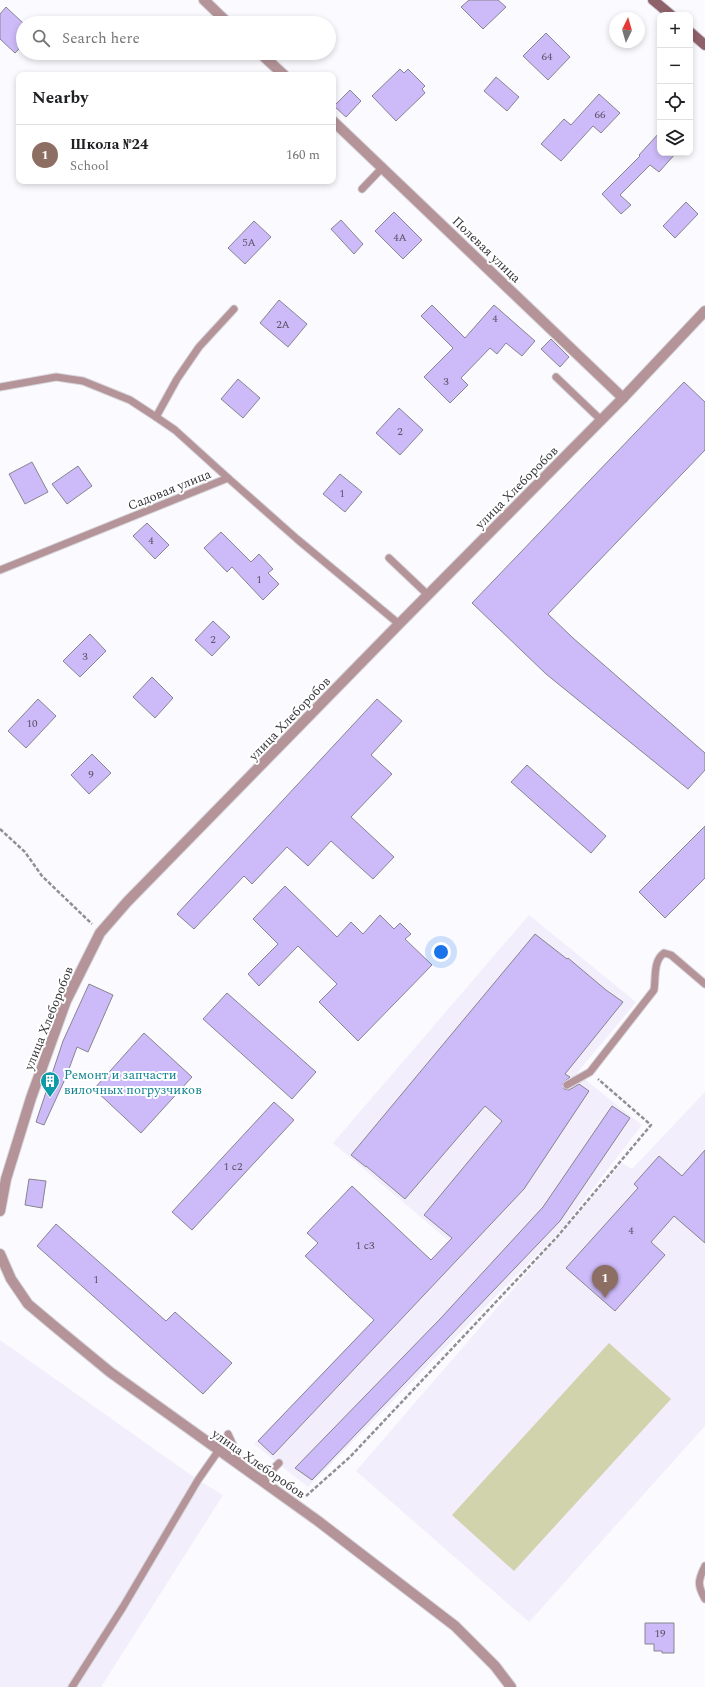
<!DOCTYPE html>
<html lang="en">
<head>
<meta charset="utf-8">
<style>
  :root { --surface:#fff; --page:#f6f6f6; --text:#202124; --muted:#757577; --line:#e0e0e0; --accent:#1a73e8 }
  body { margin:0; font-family:Spectral,serif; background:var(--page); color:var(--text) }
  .controls { position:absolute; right:12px; top:12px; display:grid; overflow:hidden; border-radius:8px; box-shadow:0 2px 6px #0003 }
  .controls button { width:36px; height:36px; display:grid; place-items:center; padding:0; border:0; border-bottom:1px solid var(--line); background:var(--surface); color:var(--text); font:20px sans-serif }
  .compass { position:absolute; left:609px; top:12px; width:36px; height:36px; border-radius:50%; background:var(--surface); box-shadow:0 2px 6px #0003; rotate:5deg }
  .you { position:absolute; left:441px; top:952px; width:14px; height:14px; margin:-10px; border:3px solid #fff; border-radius:50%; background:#1a73e8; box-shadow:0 0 0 6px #1a73e833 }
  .badge { display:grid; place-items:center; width:26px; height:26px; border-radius:50%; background:var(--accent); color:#fff; font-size:13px; font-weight:700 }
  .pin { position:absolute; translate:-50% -33px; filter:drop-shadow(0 1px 2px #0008) }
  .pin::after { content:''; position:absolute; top:21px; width:14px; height:12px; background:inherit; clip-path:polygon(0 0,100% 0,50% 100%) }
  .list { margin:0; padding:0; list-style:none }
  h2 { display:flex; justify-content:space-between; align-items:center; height:52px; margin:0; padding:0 16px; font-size:17px }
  h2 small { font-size:13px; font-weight:400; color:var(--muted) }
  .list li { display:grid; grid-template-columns:26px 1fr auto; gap:12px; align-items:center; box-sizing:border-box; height:60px; padding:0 16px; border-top:1px solid var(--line) }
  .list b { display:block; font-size:15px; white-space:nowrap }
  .list p { margin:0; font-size:13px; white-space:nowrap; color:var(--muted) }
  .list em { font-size:13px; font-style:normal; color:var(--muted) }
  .icon { flex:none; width:22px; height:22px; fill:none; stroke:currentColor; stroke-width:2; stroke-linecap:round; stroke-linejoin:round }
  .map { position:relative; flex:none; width:705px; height:1687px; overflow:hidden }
  .search { position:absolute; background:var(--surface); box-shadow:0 2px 6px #0003; left:16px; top:16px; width:320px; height:44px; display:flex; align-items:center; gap:10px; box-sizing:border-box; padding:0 14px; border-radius:22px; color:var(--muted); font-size:15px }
  .panel { position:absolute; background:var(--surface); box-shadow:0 2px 6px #0003; left:16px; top:72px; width:320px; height:112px; border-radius:8px }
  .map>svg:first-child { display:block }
  .built { fill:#f2eefc }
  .green { fill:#d0d3ab }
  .building { fill:#cdbaf8; stroke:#87858f }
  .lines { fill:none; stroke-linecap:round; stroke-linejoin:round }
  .lane-casing { stroke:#d7d6db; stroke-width:9 }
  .street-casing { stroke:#d7d6db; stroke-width:12 }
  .secondary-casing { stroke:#d7d6db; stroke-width:12 }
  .path { stroke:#908f94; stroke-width:2.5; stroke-dasharray:4 2; stroke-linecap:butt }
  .lane { stroke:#b49499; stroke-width:7 }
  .street { stroke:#b49499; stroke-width:10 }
  .secondary { stroke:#8f626b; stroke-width:10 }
  .labels { text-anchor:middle; stroke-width:4; stroke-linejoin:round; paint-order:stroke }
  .number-label { font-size:11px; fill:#5a5466 }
  .street-label { font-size:13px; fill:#333236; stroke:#fff }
  .culture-label { font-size:13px; fill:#0d838f; stroke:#fff; text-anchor:start }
</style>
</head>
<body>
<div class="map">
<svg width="705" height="1687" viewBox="0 0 705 1687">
  <rect width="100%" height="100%" fill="#fbfaff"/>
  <g class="built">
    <path d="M 529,915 L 636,1002 L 577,1073 L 642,1125 L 561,1230 L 308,1487 L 254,1444 L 449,1241 L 333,1143 Z"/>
    <path d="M 705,1092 L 705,1426 L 529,1622 L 356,1471 L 622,1163 L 632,1169 Z"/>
    <path d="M 0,1340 L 198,1480 L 223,1495 L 101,1687 L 0,1687 Z"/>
  </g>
  <path class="green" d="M 609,1343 L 671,1399 L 514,1571 L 452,1515 Z"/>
  <g class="building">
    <path d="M 469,0 L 498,0 L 506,7 L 483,29 L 461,7 Z"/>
    <path d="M 6,7 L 23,23 L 23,45 L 15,53 L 0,39 L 0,14 Z"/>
    <path d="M 546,33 L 570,57 L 548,80 L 523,56 Z"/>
    <path d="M 400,69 L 404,73 L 408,69 L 425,86 L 422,89 L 425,93 L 396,121 L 372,96 Z"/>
    <path d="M 496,77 L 519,97 L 507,111 L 484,91 Z"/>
    <path d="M 350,90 L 361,101 L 346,117 L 334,106 Z"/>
    <path d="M 599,94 L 620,113 L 601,133 L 593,126 L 561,161 L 541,144 L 564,119 L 571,125 Z"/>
    <path d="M 660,132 L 660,153 L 676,153 L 659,172 L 650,165 L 620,195 L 631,205 L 621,214 L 602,194 L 640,156 L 639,155 Z"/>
    <path d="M 686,202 L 698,214 L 675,238 L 663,226 Z"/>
    <path d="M 394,212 L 422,240 L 403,259 L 375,231 Z"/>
    <path d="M 341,220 L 363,244 L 354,254 L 331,229 Z"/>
    <path d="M 254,221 L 271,237 L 245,264 L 228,248 Z"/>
    <path d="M 279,300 L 307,324 L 288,347 L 260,323 Z"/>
    <path d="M 432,305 L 465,338 L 494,305 L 535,341 L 522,356 L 506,343 L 497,354 L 490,348 L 461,378 L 468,385 L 450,403 L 424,377 L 453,348 L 421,316 Z"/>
    <path d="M 551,339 L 569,357 L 560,367 L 541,349 Z"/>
    <path d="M 238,379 L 260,398 L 243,418 L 221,399 Z"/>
    <path d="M 684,382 L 705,402 L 705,450 L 548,614 L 573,638 L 705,753 L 705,770 L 688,789 L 546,674 L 472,603 Z"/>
    <path d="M 399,408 L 423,430 L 400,455 L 376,433 Z"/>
    <path d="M 32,462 L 48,492 L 25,504 L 9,474 Z"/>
    <path d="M 78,466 L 92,486 L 67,504 L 52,484 Z"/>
    <path d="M 340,474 L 362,492 L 345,512 L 323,494 Z"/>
    <path d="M 147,523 L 169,545 L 155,559 L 133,536 Z"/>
    <path d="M 221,532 L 251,562 L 259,554 L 273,569 L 268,573 L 279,584 L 263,600 L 232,567 L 227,572 L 204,548 Z"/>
    <path d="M 213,621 L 230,637 L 212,656 L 195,640 Z"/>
    <path d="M 90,634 L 106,651 L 80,677 L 63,661 Z"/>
    <path d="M 152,677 L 173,698 L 155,718 L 133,697 Z"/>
    <path d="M 38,699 L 56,716 L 26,748 L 8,731 Z"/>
    <path d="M 377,699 L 402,721 L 371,755 L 392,774 L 351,817 L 394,857 L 373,879 L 331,841 L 308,866 L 287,847 L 252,884 L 244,876 L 194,929 L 177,914 Z"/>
    <path d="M 92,754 L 111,773 L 89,794 L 71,775 Z"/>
    <path d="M 527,765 L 606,836 L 591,853 L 511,782 Z"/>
    <path d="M 705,826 L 705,878 L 665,918 L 639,892 Z"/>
    <path d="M 285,886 L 337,937 L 351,922 L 363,934 L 380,915 L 394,929 L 400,923 L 411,934 L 405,939 L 432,965 L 358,1041 L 319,1002 L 337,984 L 298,946 L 259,986 L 248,974 L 278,944 L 253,919 Z"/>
    <path d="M 535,934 L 567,959 L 568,958 L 606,990 L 623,1002 L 565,1074 L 570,1077 L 563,1083 L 564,1089 L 569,1090 L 579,1084 L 589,1091 L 524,1189 L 273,1455 L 258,1441 L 374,1320 L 305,1256 L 318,1243 L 307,1233 L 352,1186 L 431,1260 L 452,1238 L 424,1215 L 502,1121 L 485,1106 L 405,1199 L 366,1166 L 366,1167 L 351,1155 Z"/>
    <path d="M 89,984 L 113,995 L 88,1052 L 77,1047 L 66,1077 L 44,1125 L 36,1122 L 63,1041 Z"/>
    <path d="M 227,993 L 316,1072 L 292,1099 L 203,1019 Z"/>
    <path d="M 144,1033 L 192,1077 L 141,1133 L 94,1089 Z"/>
    <path d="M 274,1102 L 294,1120 L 192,1230 L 172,1212 Z"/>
    <path d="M 612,1106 L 630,1118 L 560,1221 L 312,1480 L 295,1468 L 440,1319 L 543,1207 Z"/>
    <path d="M 705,1150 L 705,1243 L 674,1216 L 651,1242 L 665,1255 L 615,1311 L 566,1268 L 638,1188 L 634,1184 L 659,1156 L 682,1176 Z"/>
    <path d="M 29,1179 L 46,1181 L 42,1208 L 25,1205 Z"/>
    <path d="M 56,1224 L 166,1321 L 175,1312 L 232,1363 L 203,1394 L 37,1246 Z"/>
    <path d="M 645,1623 L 674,1623 L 674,1653 L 662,1653 L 662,1651 L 654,1651 L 654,1644 L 645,1644 Z"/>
  </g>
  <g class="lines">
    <defs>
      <g id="lane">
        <path d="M 362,189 L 383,167"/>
        <path d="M 556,377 L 601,420"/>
        <path d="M 0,387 L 56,377 L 83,381 L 130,400 L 156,417 L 175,430 L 228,478"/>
        <path d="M 156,417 L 177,379 L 199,347 L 234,309"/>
        <path d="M 389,558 L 428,595"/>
        <path d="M 0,570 L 228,478 L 297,539 L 399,624"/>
        <path d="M 567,1085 L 590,1072 L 654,990 C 656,977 653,961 664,953 L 671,955 L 705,984"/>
        <path d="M 228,1434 L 243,1467"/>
        <path d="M 262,1480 L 279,1463"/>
        <path d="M 705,1566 C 698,1580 697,1585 705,1599"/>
        <path d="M 72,1687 L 123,1607 L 198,1480 L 219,1450"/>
      </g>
      <g id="street">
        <path d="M 204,0 L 228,23"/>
        <path d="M 260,53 L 284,75"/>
        <path d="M 333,121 L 623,398"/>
        <path d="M 0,1211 L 6,1179 L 31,1098 L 66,1001 L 100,933 L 127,902 L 399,624 L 623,398 L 705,311"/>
        <path d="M 0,1254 L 11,1279 L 28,1304 L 53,1325 L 110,1372 L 318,1521 L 455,1626 L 495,1666 L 511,1687"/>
      </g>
      <g id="secondary">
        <path d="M 653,0 L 671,15"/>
        <path d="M 690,32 L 705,45"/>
      </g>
    </defs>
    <use href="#lane" class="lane-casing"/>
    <use href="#street" class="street-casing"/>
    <use href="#secondary" class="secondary-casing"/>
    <g class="path">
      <path d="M 0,829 L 25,852 L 42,876 L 92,924"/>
      <path d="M 306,1496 L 350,1457 L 557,1237 L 651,1125 L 598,1079"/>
    </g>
    <use href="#lane" class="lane"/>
    <use href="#street" class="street"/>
    <use href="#secondary" class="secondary"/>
  </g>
  <defs>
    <symbol id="building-pin" viewBox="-11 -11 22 30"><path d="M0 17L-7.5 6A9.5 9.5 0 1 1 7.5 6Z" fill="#0f9aa8" stroke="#fff"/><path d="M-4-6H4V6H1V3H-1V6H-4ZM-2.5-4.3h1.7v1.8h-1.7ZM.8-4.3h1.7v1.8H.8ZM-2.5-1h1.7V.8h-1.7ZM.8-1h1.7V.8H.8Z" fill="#fff"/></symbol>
  </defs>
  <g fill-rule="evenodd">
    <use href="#building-pin" x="39" y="1070" width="22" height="30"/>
  </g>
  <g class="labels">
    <g class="number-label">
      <text x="547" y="60">64</text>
      <text x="600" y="118">66</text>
      <text x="400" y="241">4А</text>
      <text x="249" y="246">5А</text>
      <text x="495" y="322">4</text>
      <text x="283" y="328">2А</text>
      <text x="446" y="385">3</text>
      <text x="400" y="435">2</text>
      <text x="342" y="497">1</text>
      <text x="151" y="544">4</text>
      <text x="259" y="583">1</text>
      <text x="213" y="643">2</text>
      <text x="85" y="660">3</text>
      <text x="32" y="727">10</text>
      <text x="91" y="778">9</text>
      <text x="233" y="1170">1 с2</text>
      <text x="631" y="1234">4</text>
      <text x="365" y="1249">1 с3</text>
      <text x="96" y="1283">1</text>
      <text x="660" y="1637">19</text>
    </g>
    <g class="street-label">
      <text transform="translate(487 249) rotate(44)" y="5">Полевая улица</text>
      <text transform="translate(516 487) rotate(-45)" y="5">улица Хлеборобов</text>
      <text transform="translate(169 489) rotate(-22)" y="5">Садовая улица</text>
      <text transform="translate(289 718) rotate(-46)" y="5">улица Хлеборобов</text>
      <text transform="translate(48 1018) rotate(-68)" y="5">улица Хлеборобов</text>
      <text transform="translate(259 1463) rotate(35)" y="5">улица Хлеборобов</text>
    </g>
    <g class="culture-label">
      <text x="64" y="1079">Ремонт и запчасти<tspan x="64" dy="15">вилочных погрузчиков</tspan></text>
    </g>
  </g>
</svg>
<div class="controls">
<button>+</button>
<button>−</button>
<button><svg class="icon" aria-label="locate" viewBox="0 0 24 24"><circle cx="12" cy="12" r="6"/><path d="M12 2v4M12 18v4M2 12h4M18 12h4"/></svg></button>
<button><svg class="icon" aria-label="layers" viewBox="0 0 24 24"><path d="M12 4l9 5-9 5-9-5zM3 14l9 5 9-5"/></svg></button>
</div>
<svg class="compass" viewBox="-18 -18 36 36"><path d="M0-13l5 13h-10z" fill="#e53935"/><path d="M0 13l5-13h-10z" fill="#757577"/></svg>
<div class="you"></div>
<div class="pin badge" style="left:605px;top:1298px;background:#8d6e63">1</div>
<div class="search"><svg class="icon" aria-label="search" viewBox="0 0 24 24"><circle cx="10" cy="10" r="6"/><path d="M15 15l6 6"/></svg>Search here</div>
<section class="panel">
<h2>Nearby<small></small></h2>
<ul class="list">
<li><span class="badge" style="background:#8d6e63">1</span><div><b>Школа №24</b><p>School</p></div><em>160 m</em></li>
</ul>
</section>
</div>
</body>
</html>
